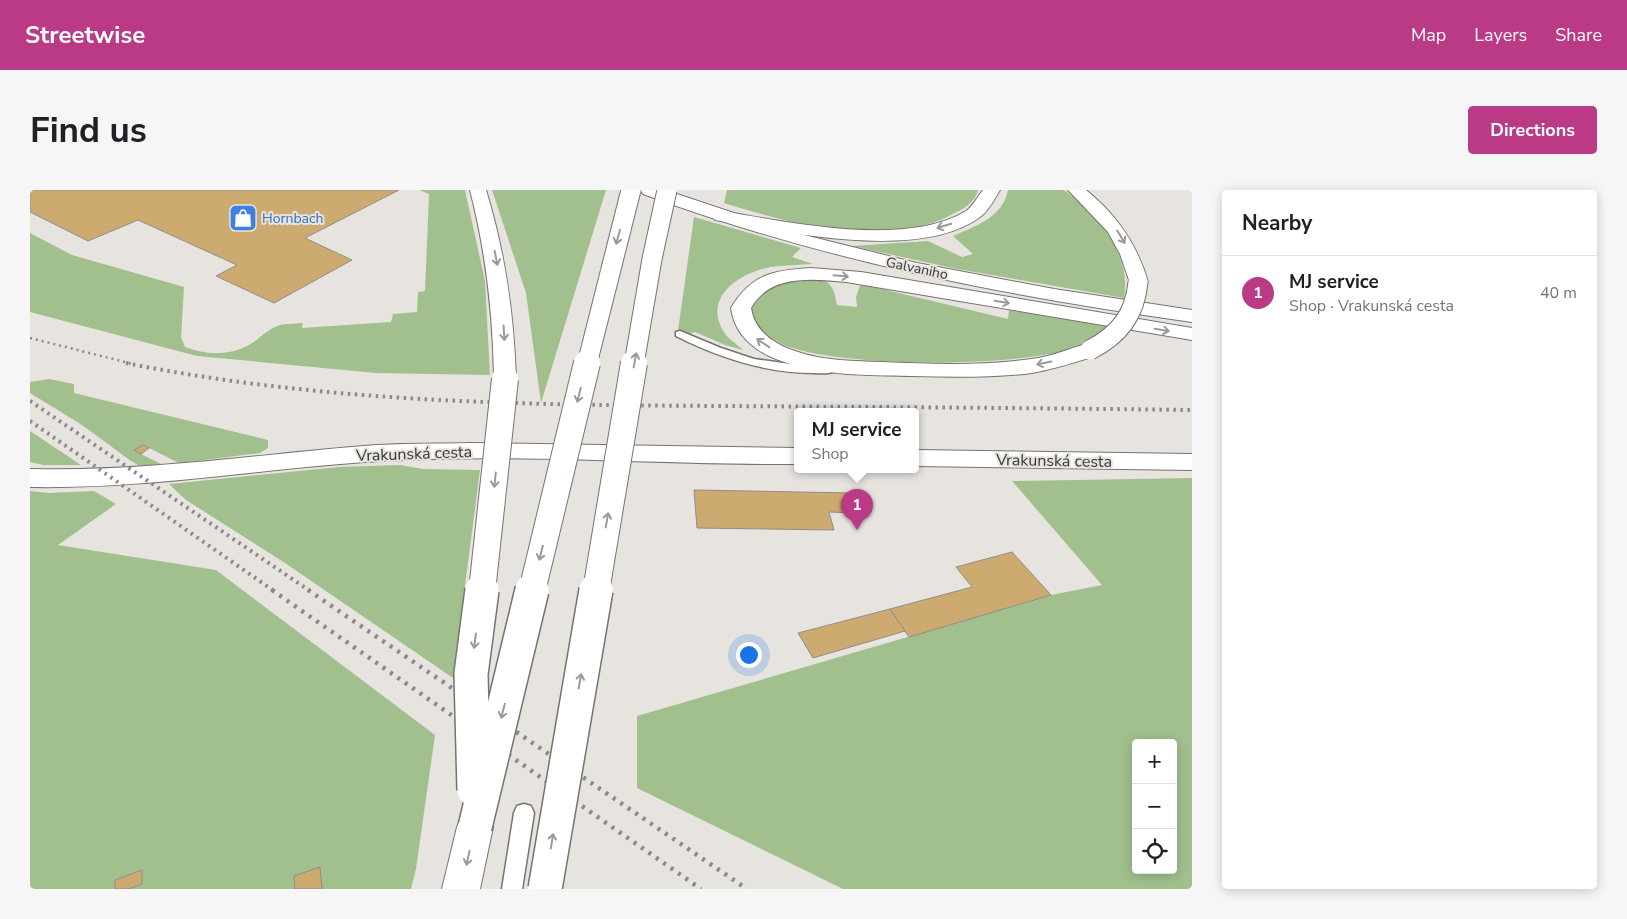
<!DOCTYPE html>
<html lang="en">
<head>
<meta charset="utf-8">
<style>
  :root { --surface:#fff; --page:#f6f6f6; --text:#202124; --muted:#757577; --line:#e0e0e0; --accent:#bb3a85 }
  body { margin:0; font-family:"Nunito Sans",sans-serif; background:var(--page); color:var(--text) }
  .controls { position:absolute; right:15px; bottom:15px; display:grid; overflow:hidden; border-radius:5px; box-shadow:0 2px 12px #0003 }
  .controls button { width:45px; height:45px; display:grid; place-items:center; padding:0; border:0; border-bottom:1px solid var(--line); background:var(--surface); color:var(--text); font:25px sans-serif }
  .you { position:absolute; left:718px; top:464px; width:18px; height:18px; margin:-12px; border:4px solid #fff; border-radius:50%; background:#1a73e8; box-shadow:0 0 0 8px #1a73e833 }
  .badge { display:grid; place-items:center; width:32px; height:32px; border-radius:50%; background:var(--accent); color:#fff; font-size:16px; font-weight:700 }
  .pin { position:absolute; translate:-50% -41px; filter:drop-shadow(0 1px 2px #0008) }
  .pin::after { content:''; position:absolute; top:26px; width:18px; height:15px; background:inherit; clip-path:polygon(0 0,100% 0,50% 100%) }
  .popup { position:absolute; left:764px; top:218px; width:125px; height:65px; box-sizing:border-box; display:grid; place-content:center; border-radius:5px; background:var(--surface); filter:drop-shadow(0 1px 4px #0005); font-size:16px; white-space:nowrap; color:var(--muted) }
  .popup b { font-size:19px; color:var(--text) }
  .popup::after { content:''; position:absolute; left:50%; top:100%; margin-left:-10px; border:10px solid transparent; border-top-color:var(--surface) }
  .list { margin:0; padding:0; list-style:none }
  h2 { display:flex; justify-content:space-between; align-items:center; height:65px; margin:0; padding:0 20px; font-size:21px }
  h2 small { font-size:16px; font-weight:400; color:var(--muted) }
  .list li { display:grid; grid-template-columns:32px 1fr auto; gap:15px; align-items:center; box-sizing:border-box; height:75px; padding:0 20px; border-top:1px solid var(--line) }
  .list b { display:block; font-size:19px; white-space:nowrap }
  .list p { margin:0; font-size:16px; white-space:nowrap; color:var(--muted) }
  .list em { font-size:16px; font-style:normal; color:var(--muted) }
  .icon { flex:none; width:28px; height:28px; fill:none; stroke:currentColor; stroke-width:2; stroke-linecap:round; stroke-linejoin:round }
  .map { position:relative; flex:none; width:1162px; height:699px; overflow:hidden; border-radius:5px }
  header { display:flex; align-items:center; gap:30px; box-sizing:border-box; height:70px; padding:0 25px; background:var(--accent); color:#fff }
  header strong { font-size:24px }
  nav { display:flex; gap:28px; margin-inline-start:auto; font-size:18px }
  .intro { display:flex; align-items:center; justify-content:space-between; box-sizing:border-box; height:120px; padding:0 30px }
  h1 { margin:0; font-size:35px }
  .button { padding:12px 22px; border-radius:5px; background:var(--accent); color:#fff; font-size:18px; font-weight:700 }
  main { display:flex; gap:30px; padding:0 30px }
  aside { flex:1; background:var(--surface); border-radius:5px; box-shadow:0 2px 12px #0003 }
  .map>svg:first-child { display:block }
  .green { fill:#a2bf8e; fill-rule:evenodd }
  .building { fill:#cdaa70; stroke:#908d89 }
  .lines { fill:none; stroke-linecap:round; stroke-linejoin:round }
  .service-casing { stroke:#75736f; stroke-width:3 }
  .secondary-casing { stroke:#75736f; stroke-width:2 }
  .motorway-casing { stroke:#75736f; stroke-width:2 }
  .service { fill:#fff; fill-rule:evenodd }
  .secondary { fill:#fff; fill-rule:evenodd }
  .motorway { fill:#fff; fill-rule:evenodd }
  .rail-far2 { stroke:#8b8a87; stroke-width:2.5; stroke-dasharray:2 4; stroke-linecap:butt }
  .rail-far1 { stroke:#8b8a87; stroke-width:4; stroke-dasharray:2.5 4.5; stroke-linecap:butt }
  .rail { stroke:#8b8a87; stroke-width:4.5; stroke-dasharray:3 6; stroke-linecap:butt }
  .motorway-bridge-far2-casing { stroke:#75736f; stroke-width:21; stroke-linecap:butt }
  .motorway-bridge-far1-casing { stroke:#75736f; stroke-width:28; stroke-linecap:butt }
  .motorway-bridge-casing { stroke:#75736f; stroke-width:36; stroke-linecap:butt }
  .motorway-bridge-far2 { stroke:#fff; stroke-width:19 }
  .motorway-bridge-far1 { stroke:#fff; stroke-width:26 }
  .motorway-bridge { stroke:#fff; stroke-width:33 }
  .oneway { stroke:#9b9a9a }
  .labels { text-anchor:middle; stroke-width:4; stroke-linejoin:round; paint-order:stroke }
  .far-shop-label { font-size:14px; fill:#366cbe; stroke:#e7e4e0; text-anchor:start }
  .far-street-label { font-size:14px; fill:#373635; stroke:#e7e4e0 }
  .street-label { font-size:16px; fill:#373635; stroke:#e7e4e0 }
</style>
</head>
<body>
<header>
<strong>Streetwise</strong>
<nav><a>Map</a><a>Layers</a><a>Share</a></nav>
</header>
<div class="intro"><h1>Find us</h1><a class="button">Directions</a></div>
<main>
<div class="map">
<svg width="1162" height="699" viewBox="0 0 1162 699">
  <rect width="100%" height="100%" fill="#e7e4e0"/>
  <g class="green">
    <path d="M 389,0 L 435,0 L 455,91 L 460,185 L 346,183 L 167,166 L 0,122 L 0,43 L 42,65 L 154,97 L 151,147 L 155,157 C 175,165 199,166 219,155 C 229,149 236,141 245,137 C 253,133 264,134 273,133 L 272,138 L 361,132 L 363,124 L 387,122 L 388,102 L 395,101 L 399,4 Z"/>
    <path d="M 462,0 L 576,0 L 511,213 L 496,103 Z"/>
    <path d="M 697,0 L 948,0 C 945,13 933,19 921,25 C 854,59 762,34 694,13 Z"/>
    <path d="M 978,0 C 991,0 1022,0 1033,0 C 1039,2 1046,10 1051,14 C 1077,36 1101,72 1094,108 L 927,79 L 822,56 L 898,51 L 932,67 L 943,64 L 923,46 C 946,36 973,27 978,0 Z"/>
    <path d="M 664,27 L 771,58 L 762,67 L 783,74 C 769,75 755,75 741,77 C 708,83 670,109 696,145 C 700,150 708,155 713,160 L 695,155 L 665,142 L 647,148 Z"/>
    <path d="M 792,90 C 804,94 805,105 807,115 L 827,117 L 826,107 L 830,96 L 835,95 L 978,129 L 979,120 L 1078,136 C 1069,143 1060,151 1050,156 C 995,178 803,179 750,153 C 725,141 707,115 740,98 C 756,90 775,91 792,90 Z"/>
    <path d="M 19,189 L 44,194 L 44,203 L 238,250 L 238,258 L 230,263 L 149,273 L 113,255 L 105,261 L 133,275 L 108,275 L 101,271 L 52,235 L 0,203 L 0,192 Z"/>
    <path d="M 0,241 L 51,275 L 13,275 L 0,272 Z"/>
    <path d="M 370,275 L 393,279 L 450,280 L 423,488 L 255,373 L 156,310 L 139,294 L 309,277 Z"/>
    <path d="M 1162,288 L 1162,699 L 813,699 L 607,598 L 607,526 L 1021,405 L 1072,395 L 982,291 ZM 1106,553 L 1143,553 L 1143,680 L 1106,680 Z"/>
    <path d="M 0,301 L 19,303 L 64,301 L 86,314 L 28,355 L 186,380 L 405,545 L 386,679 L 381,699 L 0,699 Z"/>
  </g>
  <g class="building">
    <path d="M 0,0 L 369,0 L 275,48 L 322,70 L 244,113 L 186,86 L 207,75 L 108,30 L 58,51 L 0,22 Z"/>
    <path d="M 113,255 L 119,258 L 111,264 L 104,260 Z"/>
    <path d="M 664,300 L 821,303 L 826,323 L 799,322 L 804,340 L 667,338 Z"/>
    <path d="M 982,362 L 1021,405 L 879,447 L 860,419 L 942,397 L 926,377 Z"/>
    <path d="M 860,419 L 875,441 L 783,468 L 768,443 Z"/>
    <path d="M 290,677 L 292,699 L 265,699 L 264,686 Z"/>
    <path d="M 112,680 L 112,694 L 99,699 L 85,699 L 85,690 Z"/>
  </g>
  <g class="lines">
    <defs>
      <g id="service">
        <path d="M 650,141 L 691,158 L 724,169 L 760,174 L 800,175 L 806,179 C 801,185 792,183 784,183 C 735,183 690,168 646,146 L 646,142 Z"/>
        <path d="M 494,614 L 501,616 L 504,623 L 492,699 L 472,699 L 484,623 L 487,616 Z"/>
      </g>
      <g id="secondary">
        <path d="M 611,0 L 635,0 L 758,41 L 887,73 L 1024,99 L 1162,120 L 1162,132 C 971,105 795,71 613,4 Z"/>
        <path d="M 440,253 L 768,258 L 768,274 C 624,275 479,262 335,272 C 223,280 113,299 0,297 L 0,279 C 112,282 222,265 334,256 C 369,253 405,254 440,253 Z"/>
        <path d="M 886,260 L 1162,264 L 1162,280 L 886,276 Z"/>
      </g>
      <g id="motorway">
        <path d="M 440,0 L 456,0 C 475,62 484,124 486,189 L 483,194 L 475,196 L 467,194 L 464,189 C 463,124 456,62 440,0 Z"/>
        <path d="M 953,0 L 970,0 C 965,8 958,22 950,27 C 891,71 759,43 691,31 L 685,30 L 682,26 L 685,22 L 691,21 C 759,32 875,58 936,21 C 943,16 948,6 953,0 Z"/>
        <path d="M 1038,0 L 1056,0 C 1087,25 1107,54 1118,92 L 1115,96 L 1101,96 L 1090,64 L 1078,42 Z"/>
        <path d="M 781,78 L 831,82 L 1162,138 L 1162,150 L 816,92 C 782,89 740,84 721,118 C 725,143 746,155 768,162 C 795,171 824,171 852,172 C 901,174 952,176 1001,169 C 1021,167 1040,158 1060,153 L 1068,155 L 1071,160 L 1068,165 C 1046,172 1024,179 1002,183 C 962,188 921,187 881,186 C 834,185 782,186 739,166 C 719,156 704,141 701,118 C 721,84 744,80 781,78 Z"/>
        <path d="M 445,620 L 458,625 L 463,637 L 450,699 L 412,699 L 427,637 L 432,625 Z"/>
      </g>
    </defs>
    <use href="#service" class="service-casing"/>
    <use href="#secondary" class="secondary-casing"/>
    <use href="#motorway" class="motorway-casing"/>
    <use href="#service" class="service"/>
    <use href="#secondary" class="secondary"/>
    <use href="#motorway" class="motorway"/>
    <path class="rail-far2" d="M 0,148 L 103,174"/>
    <g class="rail-far1">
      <path d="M 96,173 C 296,213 492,215 695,216 C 851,217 1006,218 1162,220"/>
      <path d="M 0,211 L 280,401"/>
      <path d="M 0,231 L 244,401"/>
    </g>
    <g class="rail">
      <path d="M 242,400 L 671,699"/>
      <path d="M 278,400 L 717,699"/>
    </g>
    <defs>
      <g id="motorway-bridge-far2">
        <path d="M 1060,160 C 1089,145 1105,125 1108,92"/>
        <path d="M 557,174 L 601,0"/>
        <path d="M 604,174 L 622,69 L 637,0"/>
      </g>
      <g id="motorway-bridge-far1">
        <path d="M 452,401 L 475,189"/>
        <path d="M 502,401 L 557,173"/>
        <path d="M 566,401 L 604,173"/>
      </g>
      <g id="motorway-bridge">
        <path d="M 444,600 L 441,484 L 452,400"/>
        <path d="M 445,637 L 502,400"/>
        <path d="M 515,699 L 566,400"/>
      </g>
    </defs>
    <use href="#motorway-bridge-far2" class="motorway-bridge-far2-casing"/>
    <use href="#motorway-bridge-far1" class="motorway-bridge-far1-casing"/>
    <use href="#motorway-bridge" class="motorway-bridge-casing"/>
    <use href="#motorway-bridge-far2" class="motorway-bridge-far2"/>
    <use href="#motorway-bridge-far1" class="motorway-bridge-far1"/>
    <use href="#motorway-bridge" class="motorway-bridge"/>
  </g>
  <defs><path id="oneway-shaft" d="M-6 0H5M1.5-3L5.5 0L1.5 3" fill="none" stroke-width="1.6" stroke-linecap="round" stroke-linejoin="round" transform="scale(1.25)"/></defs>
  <g class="oneway">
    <use href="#oneway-shaft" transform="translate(914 36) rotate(163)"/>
    <use href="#oneway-shaft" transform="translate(588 47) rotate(106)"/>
    <use href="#oneway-shaft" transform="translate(1091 47) rotate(59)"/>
    <use href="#oneway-shaft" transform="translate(466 68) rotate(79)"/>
    <use href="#oneway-shaft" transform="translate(811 86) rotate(5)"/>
    <use href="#oneway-shaft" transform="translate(972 112) rotate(10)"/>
    <use href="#oneway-shaft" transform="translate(1132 140) rotate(9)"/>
    <use href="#oneway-shaft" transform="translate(474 143) rotate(87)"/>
    <use href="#oneway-shaft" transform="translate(733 153) rotate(-147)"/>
    <use href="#oneway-shaft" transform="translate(605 170) rotate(-80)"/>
    <use href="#oneway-shaft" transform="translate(1014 173) rotate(169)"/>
    <use href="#oneway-shaft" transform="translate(549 205) rotate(104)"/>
    <use href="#oneway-shaft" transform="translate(465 290) rotate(96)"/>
    <use href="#oneway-shaft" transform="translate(577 330) rotate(-80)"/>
    <use href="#oneway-shaft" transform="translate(511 363) rotate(104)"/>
    <use href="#oneway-shaft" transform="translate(445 451) rotate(97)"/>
    <use href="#oneway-shaft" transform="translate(550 491) rotate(-80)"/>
    <use href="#oneway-shaft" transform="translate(473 521) rotate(104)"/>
    <use href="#oneway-shaft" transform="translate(522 651) rotate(-81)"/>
    <use href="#oneway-shaft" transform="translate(438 668) rotate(102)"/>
  </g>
  <defs>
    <symbol id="shop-square" viewBox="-11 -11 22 22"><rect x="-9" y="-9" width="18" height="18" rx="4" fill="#3f7fe0" stroke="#e7e4e0"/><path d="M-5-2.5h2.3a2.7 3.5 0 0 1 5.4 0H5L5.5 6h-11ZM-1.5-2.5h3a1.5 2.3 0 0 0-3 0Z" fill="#fff"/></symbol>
  </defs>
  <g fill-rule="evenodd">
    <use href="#shop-square" x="197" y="12" width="32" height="32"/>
  </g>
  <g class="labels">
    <g class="far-shop-label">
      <text x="232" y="33">Hornbach</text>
    </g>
    <g class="far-street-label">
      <text transform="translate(887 78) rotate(12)" y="5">Galvaniho</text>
    </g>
    <g class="street-label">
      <text transform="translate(384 263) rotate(-2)" y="6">Vrakunská cesta</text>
      <text transform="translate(1024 270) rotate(1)" y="6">Vrakunská cesta</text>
    </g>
  </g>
</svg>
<div class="controls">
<button>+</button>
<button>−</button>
<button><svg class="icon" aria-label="locate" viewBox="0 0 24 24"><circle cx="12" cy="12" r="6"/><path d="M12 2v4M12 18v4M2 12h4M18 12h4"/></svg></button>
</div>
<div class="you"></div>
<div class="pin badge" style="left:827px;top:340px">1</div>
<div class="popup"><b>MJ service</b>Shop</div>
</div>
<aside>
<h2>Nearby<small></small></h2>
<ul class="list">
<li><span class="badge">1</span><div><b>MJ service</b><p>Shop · Vrakunská cesta</p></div><em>40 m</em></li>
</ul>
</aside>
</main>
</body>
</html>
